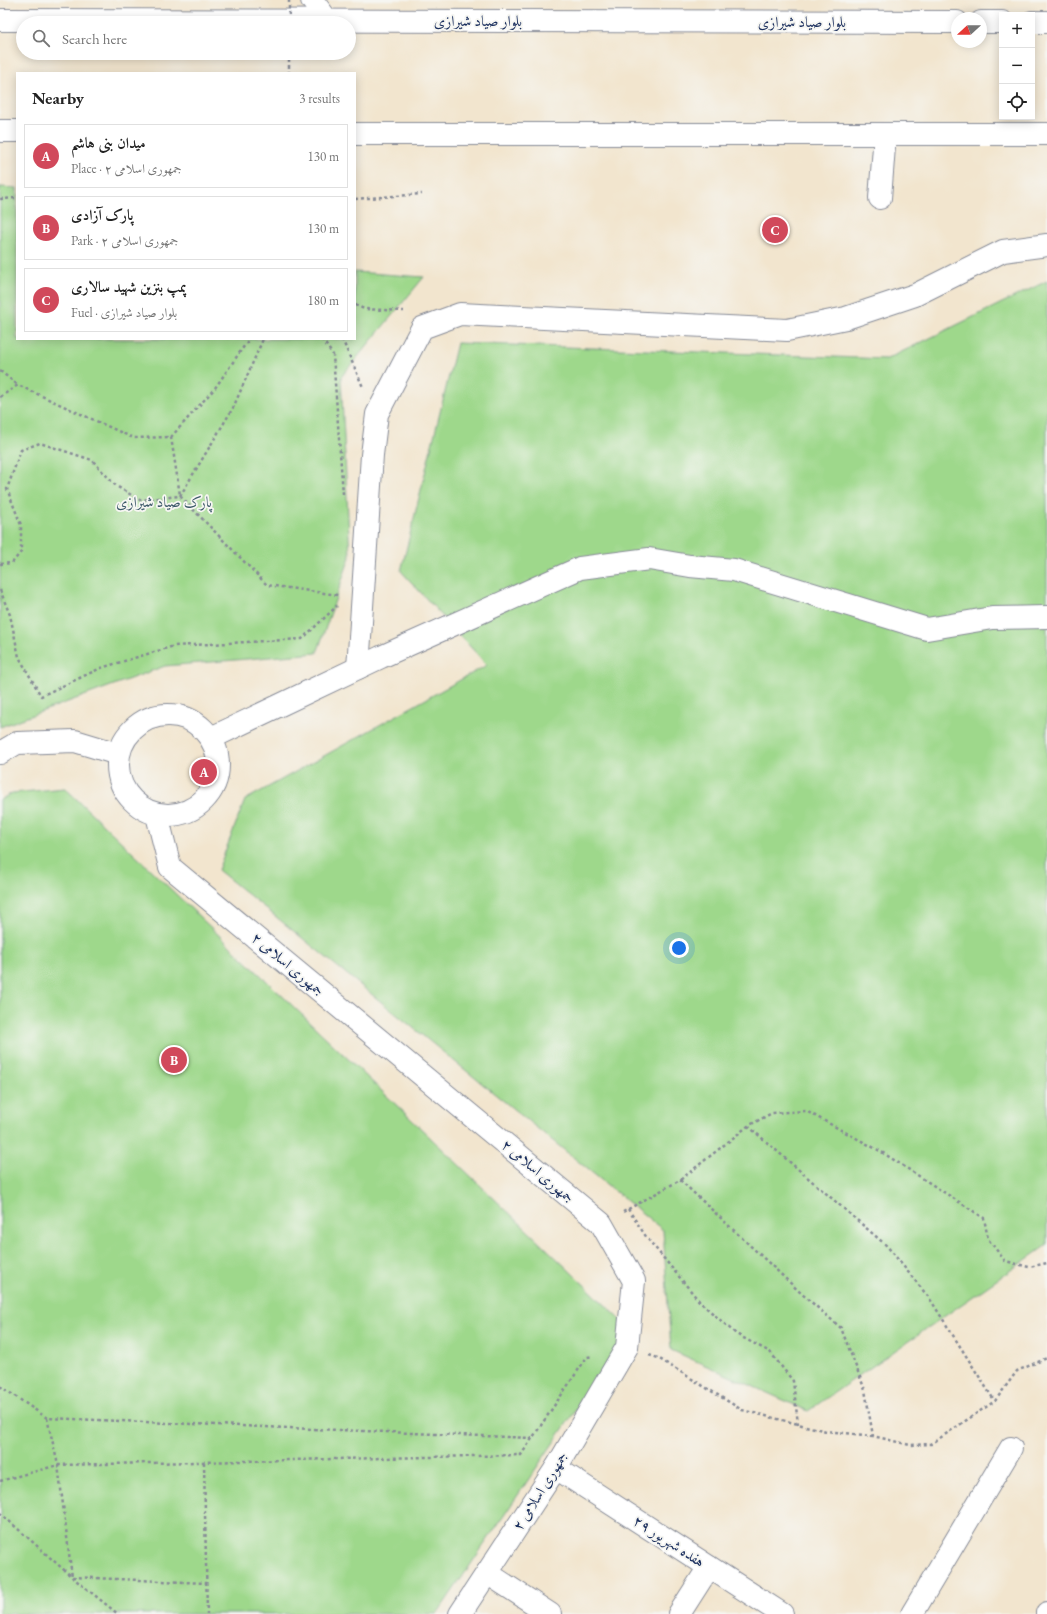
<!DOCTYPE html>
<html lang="en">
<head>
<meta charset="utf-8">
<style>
  :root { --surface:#fff; --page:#f2f2f2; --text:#222; --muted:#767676; --line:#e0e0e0; --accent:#d1495b }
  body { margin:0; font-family:"EB Garamond",Amiri,serif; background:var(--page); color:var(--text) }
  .controls { position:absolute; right:12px; top:12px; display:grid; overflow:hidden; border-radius:0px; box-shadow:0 2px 10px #0003 }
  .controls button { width:36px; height:36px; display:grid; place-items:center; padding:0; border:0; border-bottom:1px solid var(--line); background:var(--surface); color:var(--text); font:20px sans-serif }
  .compass { position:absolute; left:951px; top:12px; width:36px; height:36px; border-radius:50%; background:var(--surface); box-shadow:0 2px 10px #0003; rotate:249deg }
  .you { position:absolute; left:679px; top:948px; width:14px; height:14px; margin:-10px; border:3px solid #fff; border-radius:50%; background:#1a73e8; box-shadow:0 0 0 6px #1a73e833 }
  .badge { display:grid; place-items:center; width:26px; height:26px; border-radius:50%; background:var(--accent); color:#fff; font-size:13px; font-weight:700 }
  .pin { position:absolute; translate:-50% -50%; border:2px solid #fff; box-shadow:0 1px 4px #0006 }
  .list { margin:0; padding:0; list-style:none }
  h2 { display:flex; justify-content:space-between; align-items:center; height:52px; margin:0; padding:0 16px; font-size:17px }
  h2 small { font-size:13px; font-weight:400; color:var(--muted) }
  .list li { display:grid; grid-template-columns:26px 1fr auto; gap:12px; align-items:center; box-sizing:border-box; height:64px; margin:0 8px 8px; padding:0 8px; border:1px solid var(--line); border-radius:0px }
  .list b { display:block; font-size:15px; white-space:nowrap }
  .list p { margin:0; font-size:13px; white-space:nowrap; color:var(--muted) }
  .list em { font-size:13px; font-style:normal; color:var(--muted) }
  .icon { flex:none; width:22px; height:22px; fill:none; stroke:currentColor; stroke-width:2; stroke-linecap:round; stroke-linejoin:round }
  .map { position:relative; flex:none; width:1047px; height:1614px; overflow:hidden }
  .search { position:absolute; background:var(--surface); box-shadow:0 2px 10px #0003; left:16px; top:16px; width:340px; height:44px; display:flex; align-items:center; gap:10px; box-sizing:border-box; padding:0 14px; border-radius:22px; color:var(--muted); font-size:15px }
  .panel { position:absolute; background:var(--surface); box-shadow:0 2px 10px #0003; left:16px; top:72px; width:340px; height:268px; border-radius:0px }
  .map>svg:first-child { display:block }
  .green { fill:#9ed88b; stroke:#5c8474 }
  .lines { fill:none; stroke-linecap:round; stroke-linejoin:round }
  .minor-casing { stroke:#868a96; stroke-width:24 }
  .major-casing { stroke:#868a96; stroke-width:24 }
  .path { stroke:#868a96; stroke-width:2.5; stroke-dasharray:3 3; stroke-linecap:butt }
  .minor { stroke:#fff; stroke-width:22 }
  .major { stroke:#fff; stroke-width:22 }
  .path-bridge { stroke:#868a96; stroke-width:2.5; stroke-dasharray:3 3; stroke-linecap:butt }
  .labels { text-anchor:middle; stroke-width:3.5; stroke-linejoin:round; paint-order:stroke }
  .street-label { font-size:15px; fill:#1b2f5e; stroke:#f6f6f2 }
  .park-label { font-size:15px; fill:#3c5969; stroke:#f6f6f2 }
</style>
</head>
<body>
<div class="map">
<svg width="1047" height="1614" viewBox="0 0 1047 1614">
  <rect width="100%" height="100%" fill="#f6f6f2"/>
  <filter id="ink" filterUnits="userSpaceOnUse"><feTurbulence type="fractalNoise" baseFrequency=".025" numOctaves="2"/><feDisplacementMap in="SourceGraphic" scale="8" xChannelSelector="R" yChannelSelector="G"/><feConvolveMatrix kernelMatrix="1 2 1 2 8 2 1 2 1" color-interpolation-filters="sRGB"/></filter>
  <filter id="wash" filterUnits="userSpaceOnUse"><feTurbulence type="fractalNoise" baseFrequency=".012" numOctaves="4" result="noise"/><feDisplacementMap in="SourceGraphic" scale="16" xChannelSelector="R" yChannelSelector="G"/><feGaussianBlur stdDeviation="0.9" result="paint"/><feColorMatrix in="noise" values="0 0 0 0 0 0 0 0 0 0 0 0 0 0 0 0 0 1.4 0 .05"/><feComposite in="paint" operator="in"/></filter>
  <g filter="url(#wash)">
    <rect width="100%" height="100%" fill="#f2e5ce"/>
    <g class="green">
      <path d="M 0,187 L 17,188 L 17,339 L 355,339 L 355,272 L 424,277 L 341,377 L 350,557 L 317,653 L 165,666 L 0,727 Z"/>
      <path d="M 1047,281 L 1047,1245 L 808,1411 L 671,1350 L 663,1230 L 218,870 L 245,800 L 487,665 L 401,571 L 457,343 L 887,359 Z"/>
      <path d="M 65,788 L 620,1319 L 622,1342 L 437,1614 L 0,1614 L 0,800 L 12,793 Z"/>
    </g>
  </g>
  <g filter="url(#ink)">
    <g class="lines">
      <defs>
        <g id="minor">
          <path d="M 312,0 L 328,21"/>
          <path d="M 358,668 L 372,455 L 377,414 L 422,328 L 460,314 L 787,330 L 846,318 L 915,295 L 1003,251 L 1047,245"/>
          <circle cx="168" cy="765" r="50"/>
          <path d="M 211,738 L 381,657 L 580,568 L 649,559 L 690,566 L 734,570 L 927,629 L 992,618 L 1047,617"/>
          <path d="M 0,753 L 17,743 L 75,741 L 118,754"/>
          <path d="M 157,815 L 170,867 L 601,1223 L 634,1281 L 627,1347 L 556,1468 L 460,1614"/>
          <path d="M 556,1468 L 782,1614"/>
          <path d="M 487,1573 L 550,1614"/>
          <path d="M 679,1614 L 709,1567"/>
          <path d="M 912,1614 L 1011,1448"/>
          <path d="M 1047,1614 L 1047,1613"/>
        </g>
        <g id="major">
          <path d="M 0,20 L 957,22"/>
          <path d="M 981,22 L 1002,22"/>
          <path d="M 1032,22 L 1047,22"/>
          <path d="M 0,131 L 17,131"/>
          <path d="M 355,134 L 1047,134"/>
          <path d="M 880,198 L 885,134"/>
        </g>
      </defs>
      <use href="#minor" class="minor-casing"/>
      <use href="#major" class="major-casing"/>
      <g class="path">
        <path d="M 289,53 L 289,73"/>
        <path d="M 0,199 L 17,198"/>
        <path d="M 355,199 L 422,194"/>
        <path d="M 355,305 L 364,309 L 404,311"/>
        <path d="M 322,339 L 333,355 L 343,494"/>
        <path d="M 342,339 L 363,387"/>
        <path d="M 0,371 L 18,385"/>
        <path d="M 0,397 L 18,385 L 133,438 L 171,437 L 215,388 L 249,339"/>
        <path d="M 171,437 L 180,495"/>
        <path d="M 180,496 L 233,408 L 263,339"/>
        <path d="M 0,564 L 12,563 L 21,552 L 21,525 L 7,489 L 21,450 L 40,443 L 92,460 L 116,486 L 140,500 L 180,496 L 267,585 L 338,595"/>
        <path d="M 0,590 L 10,615 L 19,657 L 41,696 L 101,668 L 174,646 L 302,639 L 337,606"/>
        <path d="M 748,1126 L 887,1246 L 930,1299 L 994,1400"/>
        <path d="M 680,1180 L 802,1294 L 841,1328 L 865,1390 L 873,1436"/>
        <path d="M 628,1209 L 647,1238 L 700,1302 L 736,1334 L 770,1352 L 793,1381 L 798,1424"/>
        <path d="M 623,1212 L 680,1180 L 748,1126 L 772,1113 L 806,1111 L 880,1151 L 984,1218 L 988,1239 L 1005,1261 L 1029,1267 L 1047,1263"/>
        <path d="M 649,1355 L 658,1358 L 742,1410 L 826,1431 L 873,1436 L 910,1445 L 931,1444 L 995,1401 L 1017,1371 L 1047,1358"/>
        <path d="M 0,1386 L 47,1418 L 532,1438"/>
        <path d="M 47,1418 L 58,1465 L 72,1577 L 206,1583"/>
        <path d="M 204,1462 L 207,1614"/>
        <path d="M 0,1481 L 58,1465 L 521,1455 L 587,1357 L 593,1356"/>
        <path d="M 0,1513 L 72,1577 L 118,1614"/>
      </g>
      <use href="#minor" class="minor"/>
      <use href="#major" class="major"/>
      <path class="path-bridge" d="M 289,0 L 289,23"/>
    </g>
  </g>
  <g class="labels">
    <g class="street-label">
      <text x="478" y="26">بلوار صیاد شیرازی</text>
      <text x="802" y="27">بلوار صیاد شیرازی</text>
      <text transform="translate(288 964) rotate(40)" y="5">جمهوری اسلامی ۲</text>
      <text transform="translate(538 1171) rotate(40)" y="5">جمهوری اسلامی ۲</text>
      <text transform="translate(540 1491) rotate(-58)" y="5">جمهوری اسلامی ۲</text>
      <text transform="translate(669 1541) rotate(33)" y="5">هفده شهریور ۲۹</text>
    </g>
    <g class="park-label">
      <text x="164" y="507">پارک صیاد شیرازی</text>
    </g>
  </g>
</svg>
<div class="controls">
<button>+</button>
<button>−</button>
<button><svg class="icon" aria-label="locate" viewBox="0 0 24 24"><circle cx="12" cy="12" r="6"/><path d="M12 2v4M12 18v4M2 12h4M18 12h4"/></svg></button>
</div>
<svg class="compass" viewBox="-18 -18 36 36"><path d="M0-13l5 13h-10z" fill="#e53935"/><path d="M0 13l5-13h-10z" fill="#767676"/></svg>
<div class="you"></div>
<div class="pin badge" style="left:204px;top:772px">A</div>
<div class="pin badge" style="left:174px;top:1060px">B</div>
<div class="pin badge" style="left:775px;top:230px">C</div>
<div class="search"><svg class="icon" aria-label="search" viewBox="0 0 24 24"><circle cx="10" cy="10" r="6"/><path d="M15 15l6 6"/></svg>Search here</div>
<section class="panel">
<h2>Nearby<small>3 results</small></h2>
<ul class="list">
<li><span class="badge">A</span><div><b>میدان بنی هاشم</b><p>Place · جمهوری اسلامی ۲</p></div><em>130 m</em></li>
<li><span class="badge">B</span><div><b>پارک آزادی</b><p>Park · جمهوری اسلامی ۲</p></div><em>130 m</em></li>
<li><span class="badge">C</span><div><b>پمپ بنزین شهید سالاری</b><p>Fuel · بلوار صیاد شیرازی</p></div><em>180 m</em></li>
</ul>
</section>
</div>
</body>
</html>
